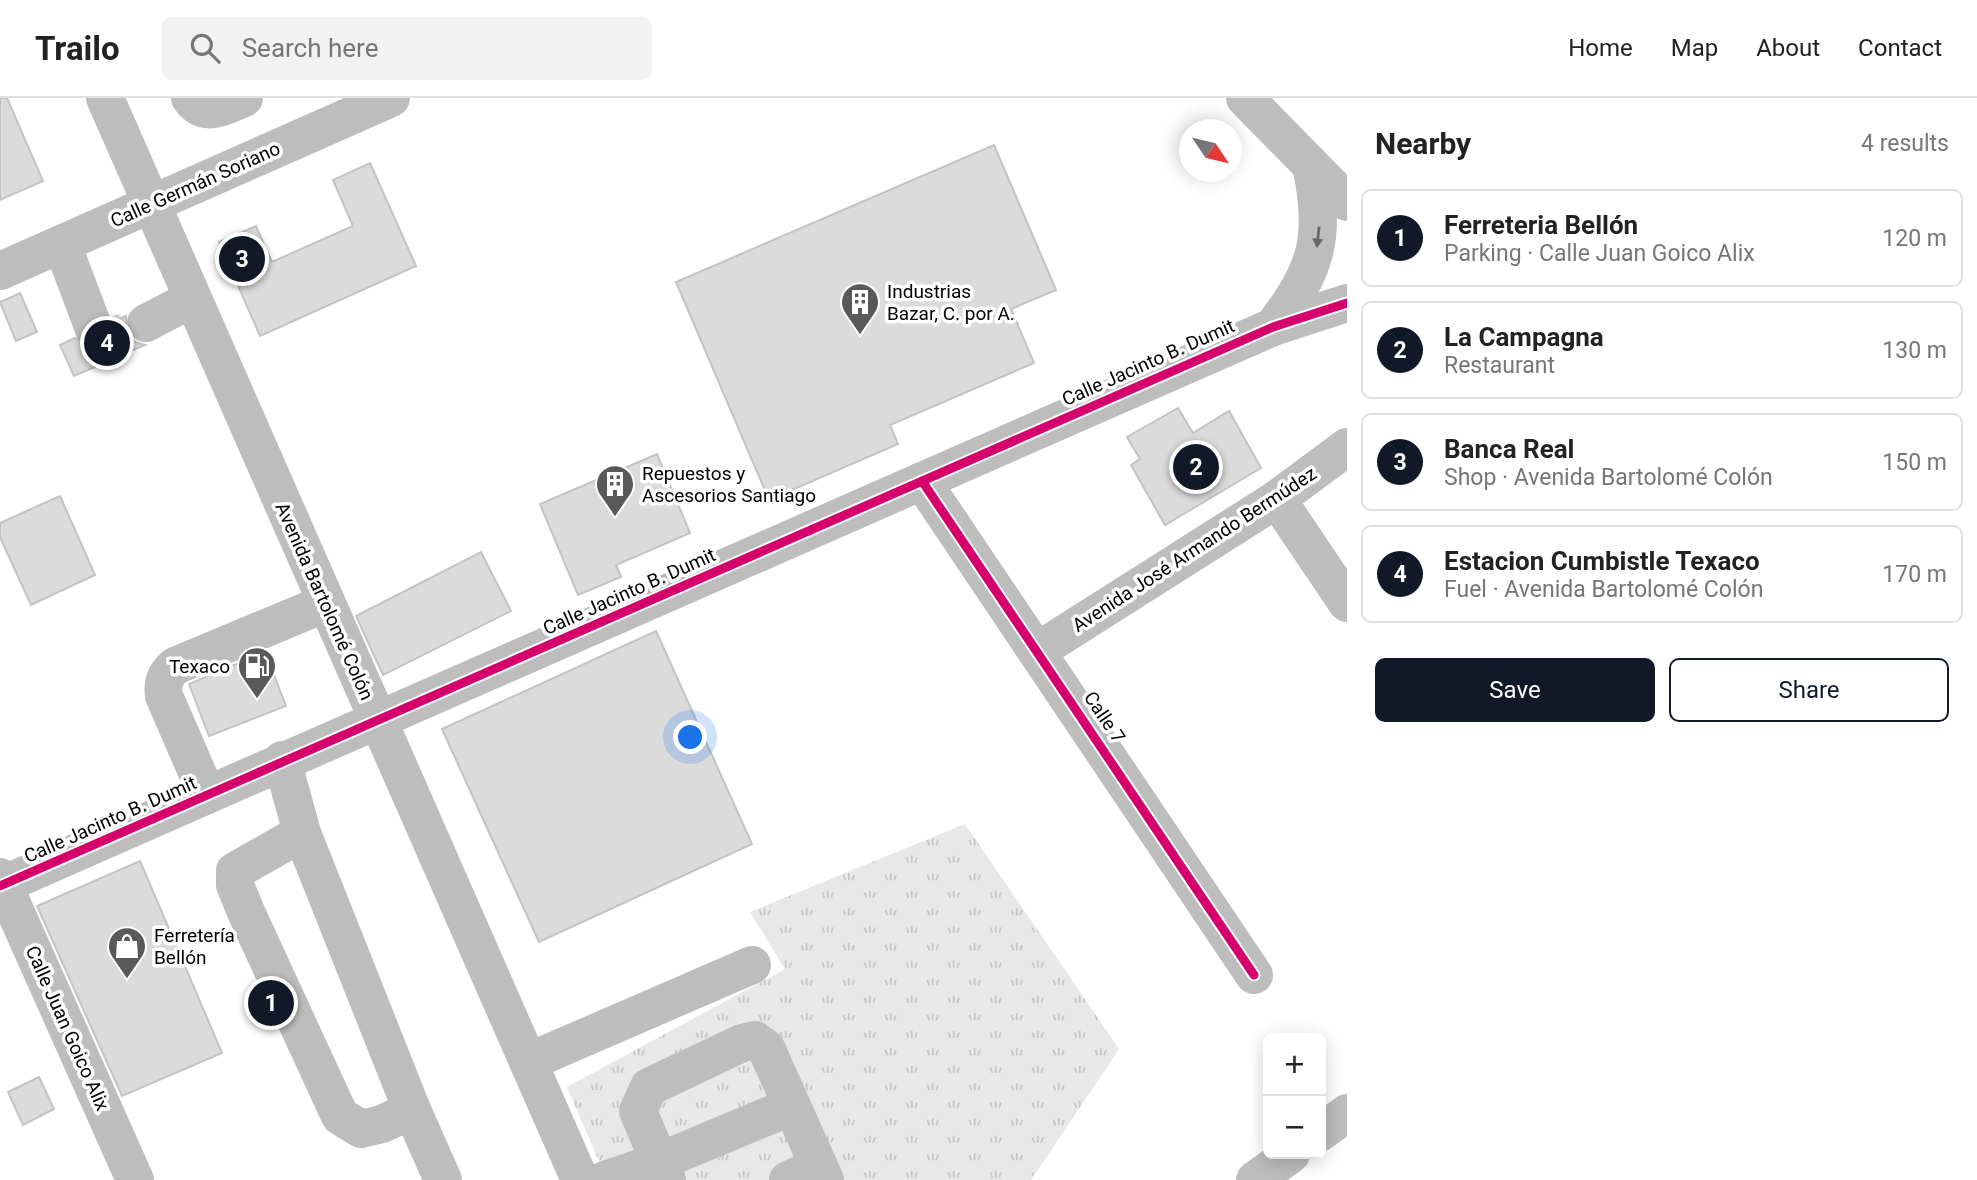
<!DOCTYPE html>
<html lang="en">
<head>
<meta charset="utf-8">
<style>
  :root { --surface:#fff; --page:#f2f2f2; --text:#222; --muted:#767676; --line:#e0e0e0; --accent:#111827 }
  body { margin:0; font-family:Roboto,sans-serif; background:var(--page); color:var(--text) }
  .controls { position:absolute; right:21px; bottom:21px; display:grid; overflow:hidden; border-radius:10px; box-shadow:0 4px 18px #0003 }
  .controls button { width:63px; height:63px; display:grid; place-items:center; padding:0; border:0; border-bottom:2px solid var(--line); background:var(--surface); color:var(--text); font:35px sans-serif }
  .compass { position:absolute; left:1179px; top:21px; width:63px; height:63px; border-radius:50%; background:var(--surface); box-shadow:0 4px 18px #0003; rotate:125deg }
  .you { position:absolute; left:691px; top:640px; width:24px; height:24px; margin:-18px; border:5px solid #fff; border-radius:50%; background:#1a73e8; box-shadow:0 0 0 10px #1a73e833 }
  .badge { display:grid; place-items:center; width:46px; height:46px; border-radius:50%; background:var(--accent); color:#fff; font-size:23px; font-weight:700 }
  .pin { position:absolute; translate:-50% -50%; border:4px solid #fff; box-shadow:0 2px 7px #0006 }
  .list { margin:0; padding:0; list-style:none }
  h2 { display:flex; justify-content:space-between; align-items:center; height:91px; margin:0; padding:0 28px; font-size:30px }
  h2 small { font-size:23px; font-weight:400; color:var(--muted) }
  .list li { display:grid; grid-template-columns:46px 1fr auto; gap:21px; align-items:center; box-sizing:border-box; height:98px; margin:0 14px 14px; padding:0 14px; border:2px solid var(--line); border-radius:10px }
  .list b { display:block; font-size:26px; white-space:nowrap }
  .list p { margin:0; font-size:23px; white-space:nowrap; color:var(--muted) }
  .list em { font-size:23px; font-style:normal; color:var(--muted) }
  .actions { display:flex; gap:14px; padding:21px 28px }
  .actions a { flex:1; padding:16px 0; border:2px solid var(--accent); border-radius:10px; text-align:center; font-size:24px; color:var(--accent) }
  .actions .main { background:var(--accent); color:#fff }
  .icon { flex:none; width:38px; height:38px; fill:none; stroke:currentColor; stroke-width:2; stroke-linecap:round; stroke-linejoin:round }
  .map { position:relative; flex:none; width:1347px; height:1082px; overflow:hidden }
  header { display:flex; align-items:center; gap:42px; box-sizing:border-box; height:98px; padding:0 35px; background:var(--surface); border-bottom:2px solid var(--line) }
  header strong { font-size:33px }
  nav { display:flex; gap:38px; margin-inline-start:auto; font-size:24px }
  .search { width:490px; height:63px; background:var(--page); display:flex; align-items:center; gap:18px; box-sizing:border-box; padding:0 24px; border-radius:10px; color:var(--muted); font-size:26px }
  main { display:flex }
  aside { flex:1; background:var(--surface) }
  .map>svg:first-child { display:block }
  .grass { fill:url(#grass-tufts) }
  .building { fill:#dbdbdb; stroke:#c3c3c3; stroke-width:2 }
  .lines { fill:none; stroke-linecap:round; stroke-linejoin:round }
  .minor-tunnel { stroke:#d9d9d9; stroke-width:38; stroke-dasharray:38 19; stroke-linecap:butt }
  .minor { stroke:#bdbdbd; stroke-width:38 }
  .major { stroke:#bdbdbd; stroke-width:38 }
  .cycleway-casing { stroke:#fff; stroke-width:13 }
  .cycleway { stroke:#d6006c; stroke-width:9 }
  .oneway { fill:#686868 }
  .labels { text-anchor:middle; stroke-width:7; stroke-linejoin:round; paint-order:stroke }
  .street-label { font-size:19px; fill:#000; stroke:#fff }
  .poi-label { font-size:19px; fill:#000; stroke:#fff; text-anchor:start }
</style>
</head>
<body>
<header>
<strong>Trailo</strong>
<div class="search"><svg class="icon" aria-label="search" viewBox="0 0 24 24"><circle cx="10" cy="10" r="6"/><path d="M15 15l6 6"/></svg>Search here</div>
<nav><a>Home</a><a>Map</a><a>About</a><a>Contact</a></nav>
</header>
<main>
<div class="map">
<svg width="1347" height="1082" viewBox="0 0 1347 1082">
  <defs>
    <pattern id="grass-tufts" width="24" height="20" patternUnits="userSpaceOnUse" patternTransform="scale(1.75)"><rect width="24" height="20" fill="#e8e8e8"/><path d="M3 7l-1-3M5 7V3M7 7l1-3M15 17l-1-3M17 17v-4M19 17l1-3" fill="none" stroke="#c5c5c5"/></pattern>
  </defs>
  <rect width="100%" height="100%" fill="#fff"/>
  <path class="grass" d="M 965,726 L 1119,951 L 1031,1082 L 607,1082 L 567,989 L 785,871 L 750,814 Z"/>
  <g class="building">
    <path d="M 0,0 L 7,0 L 43,83 L 0,102 Z"/>
    <path d="M 994,47 L 1056,192 L 1011,211 L 1034,265 L 890,327 L 898,346 L 769,402 L 676,184 Z"/>
    <path d="M 370,65 L 416,168 L 260,238 L 219,144 L 256,128 L 272,164 L 353,128 L 333,82 Z"/>
    <path d="M 20,195 L 37,234 L 16,243 L 0,204 Z"/>
    <path d="M 126,218 L 127,236 L 135,244 L 145,247 L 74,278 L 60,247 L 75,240 L 90,252 L 102,251 L 110,245 L 115,235 L 114,223 Z"/>
    <path d="M 1178,310 L 1193,335 L 1229,313 L 1261,370 L 1165,427 L 1131,367 L 1140,361 L 1127,339 Z"/>
    <path d="M 657,356 L 690,435 L 616,467 L 621,479 L 578,497 L 540,406 Z"/>
    <path d="M 60,398 L 95,477 L 31,507 L 0,439 L 0,425 Z"/>
    <path d="M 481,454 L 511,513 L 383,577 L 356,518 Z"/>
    <path d="M 656,533 L 752,746 L 539,844 L 442,631 Z"/>
    <path d="M 265,554 L 286,608 L 209,638 L 189,586 Z"/>
    <path d="M 140,763 L 222,955 L 122,998 L 37,808 Z"/>
    <path d="M 39,979 L 54,1011 L 23,1027 L 8,994 Z"/>
  </g>
  <g class="lines">
    <path class="minor-tunnel" d="M 94,231 L 97,238 L 110,240 L 146,225"/>
    <g class="minor">
      <path d="M 190,0 C 205,21 225,8 244,0"/>
      <path d="M 1245,0 L 1347,104"/>
      <path d="M 62,146 L 94,231"/>
      <path d="M 0,173 L 391,0"/>
      <path d="M 146,225 L 192,201"/>
      <path d="M 1273,229 C 1316,172 1326,142 1312,72"/>
      <path d="M 922,383 L 1254,877"/>
      <path d="M 1277,401 L 1347,505"/>
      <path d="M 1039,552 L 1277,401 L 1347,349"/>
      <path d="M 282,662 L 302,735 L 412,1012 L 443,1082"/>
      <path d="M 207,697 L 164,598 C 162,585 165,577 175,568 L 326,505"/>
      <path d="M 302,735 L 235,773 L 235,787 L 246,814 L 340,1018 L 361,1031 L 382,1026 L 412,1012"/>
      <path d="M 0,779 L 135,1082"/>
      <path d="M 0,788 L 1273,229 L 1347,205"/>
      <path d="M 528,964 L 752,867"/>
      <path d="M 1321,1034 L 1347,1015"/>
      <path d="M 605,1082 L 658,1064 L 792,1008"/>
      <path d="M 667,1082 L 638,1013 L 649,989 L 742,945 L 755,942 L 766,950 L 825,1082"/>
      <path d="M 788,1082 L 819,1068"/>
      <path d="M 1255,1082 L 1291,1056"/>
    </g>
    <path class="major" d="M 105,0 L 580,1082"/>
    <defs>
      <g id="cycleway">
        <path d="M 922,383 L 1254,877"/>
        <path d="M 0,788 L 1273,229 L 1347,205"/>
      </g>
    </defs>
    <use href="#cycleway" class="cycleway-casing"/>
    <use href="#cycleway" class="cycleway"/>
  </g>
  <defs><path id="oneway-solid" d="M-6-.8H1V-3.2L6.5 0L1 3.2V.8H-6Z" transform="scale(1.75)"/></defs>
  <use class="oneway" href="#oneway-solid" transform="translate(1318 139) rotate(96)"/>
  <defs>
    <symbol id="building-pin" viewBox="-11 -11 22 30"><path d="M0 17L-7.5 6A9.5 9.5 0 1 1 7.5 6Z" fill="#595959" stroke="#fff"/><path d="M-4-6H4V6H1V3H-1V6H-4ZM-2.5-4.3h1.7v1.8h-1.7ZM.8-4.3h1.7v1.8H.8ZM-2.5-1h1.7V.8h-1.7ZM.8-1h1.7V.8H.8Z" fill="#fff"/></symbol>
    <symbol id="fuel-pin" viewBox="-11 -11 22 30"><path d="M0 17L-7.5 6A9.5 9.5 0 1 1 7.5 6Z" fill="#595959" stroke="#fff"/><path d="M-5.5-6h7V0h2V4h1.3V-2.5L3-4.5l.8-.8L6-3V5H2.5V1h-1V6h-7ZM-4.2-4.7v3.2H.2V-4.7Z" fill="#fff"/></symbol>
    <symbol id="shop-pin" viewBox="-11 -11 22 30"><path d="M0 17L-7.5 6A9.5 9.5 0 1 1 7.5 6Z" fill="#595959" stroke="#fff"/><path d="M-5-2.5h2.3a2.7 3.5 0 0 1 5.4 0H5L5.5 6h-11ZM-1.5-2.5h3a1.5 2.3 0 0 0-3 0Z" fill="#fff"/></symbol>
  </defs>
  <g fill-rule="evenodd">
    <use href="#building-pin" x="838" y="182" width="44" height="60"/>
    <use href="#building-pin" x="593" y="364" width="44" height="60"/>
    <use href="#fuel-pin" x="235" y="546" width="44" height="60"/>
    <use href="#shop-pin" x="105" y="826" width="44" height="60"/>
  </g>
  <g class="labels">
    <g class="street-label">
      <text transform="translate(195 86) rotate(-24)" y="7">Calle Germán Soriano</text>
      <text transform="translate(1148 264) rotate(-24)" y="7">Calle Jacinto B. Dumit</text>
      <text transform="translate(1194 451) rotate(-33)" y="7">Avenida José Armando Bermúdez</text>
      <text transform="translate(629 493) rotate(-24)" y="7">Calle Jacinto B. Dumit</text>
      <text transform="translate(325 503) rotate(66)" y="7">Avenida Bartolomé Colón</text>
      <text transform="translate(1105 619) rotate(56)" y="7">Calle 7</text>
      <text transform="translate(110 721) rotate(-24)" y="7">Calle Jacinto B. Dumit</text>
      <text transform="translate(68 930) rotate(66)" y="7">Calle Juan Goico Alix</text>
    </g>
    <g class="poi-label">
      <text x="887" y="200">Industrias<tspan x="887" dy="22">Bazar, C. por A.</tspan></text>
      <text x="642" y="382">Repuestos y<tspan x="642" dy="22">Ascesorios Santiago</tspan></text>
      <text x="230" y="575" text-anchor="end">Texaco</text>
      <text x="154" y="844">Ferretería<tspan x="154" dy="22">Bellón</tspan></text>
    </g>
  </g>
</svg>
<div class="controls">
<button>+</button>
<button>−</button>
</div>
<svg class="compass" viewBox="-18 -18 36 36"><path d="M0-13l5 13h-10z" fill="#e53935"/><path d="M0 13l5-13h-10z" fill="#767676"/></svg>
<div class="you"></div>
<div class="pin badge" style="left:271px;top:905px">1</div>
<div class="pin badge" style="left:1196px;top:369px">2</div>
<div class="pin badge" style="left:242px;top:161px">3</div>
<div class="pin badge" style="left:107px;top:245px">4</div>
</div>
<aside>
<h2>Nearby<small>4 results</small></h2>
<ul class="list">
<li><span class="badge">1</span><div><b>Ferreteria Bellón</b><p>Parking · Calle Juan Goico Alix</p></div><em>120 m</em></li>
<li><span class="badge">2</span><div><b>La Campagna</b><p>Restaurant</p></div><em>130 m</em></li>
<li><span class="badge">3</span><div><b>Banca Real</b><p>Shop · Avenida Bartolomé Colón</p></div><em>150 m</em></li>
<li><span class="badge">4</span><div><b>Estacion Cumbistle Texaco</b><p>Fuel · Avenida Bartolomé Colón</p></div><em>170 m</em></li>
</ul>
<div class="actions"><a class="main">Save</a><a>Share</a></div>
</aside>
</main>
</body>
</html>
